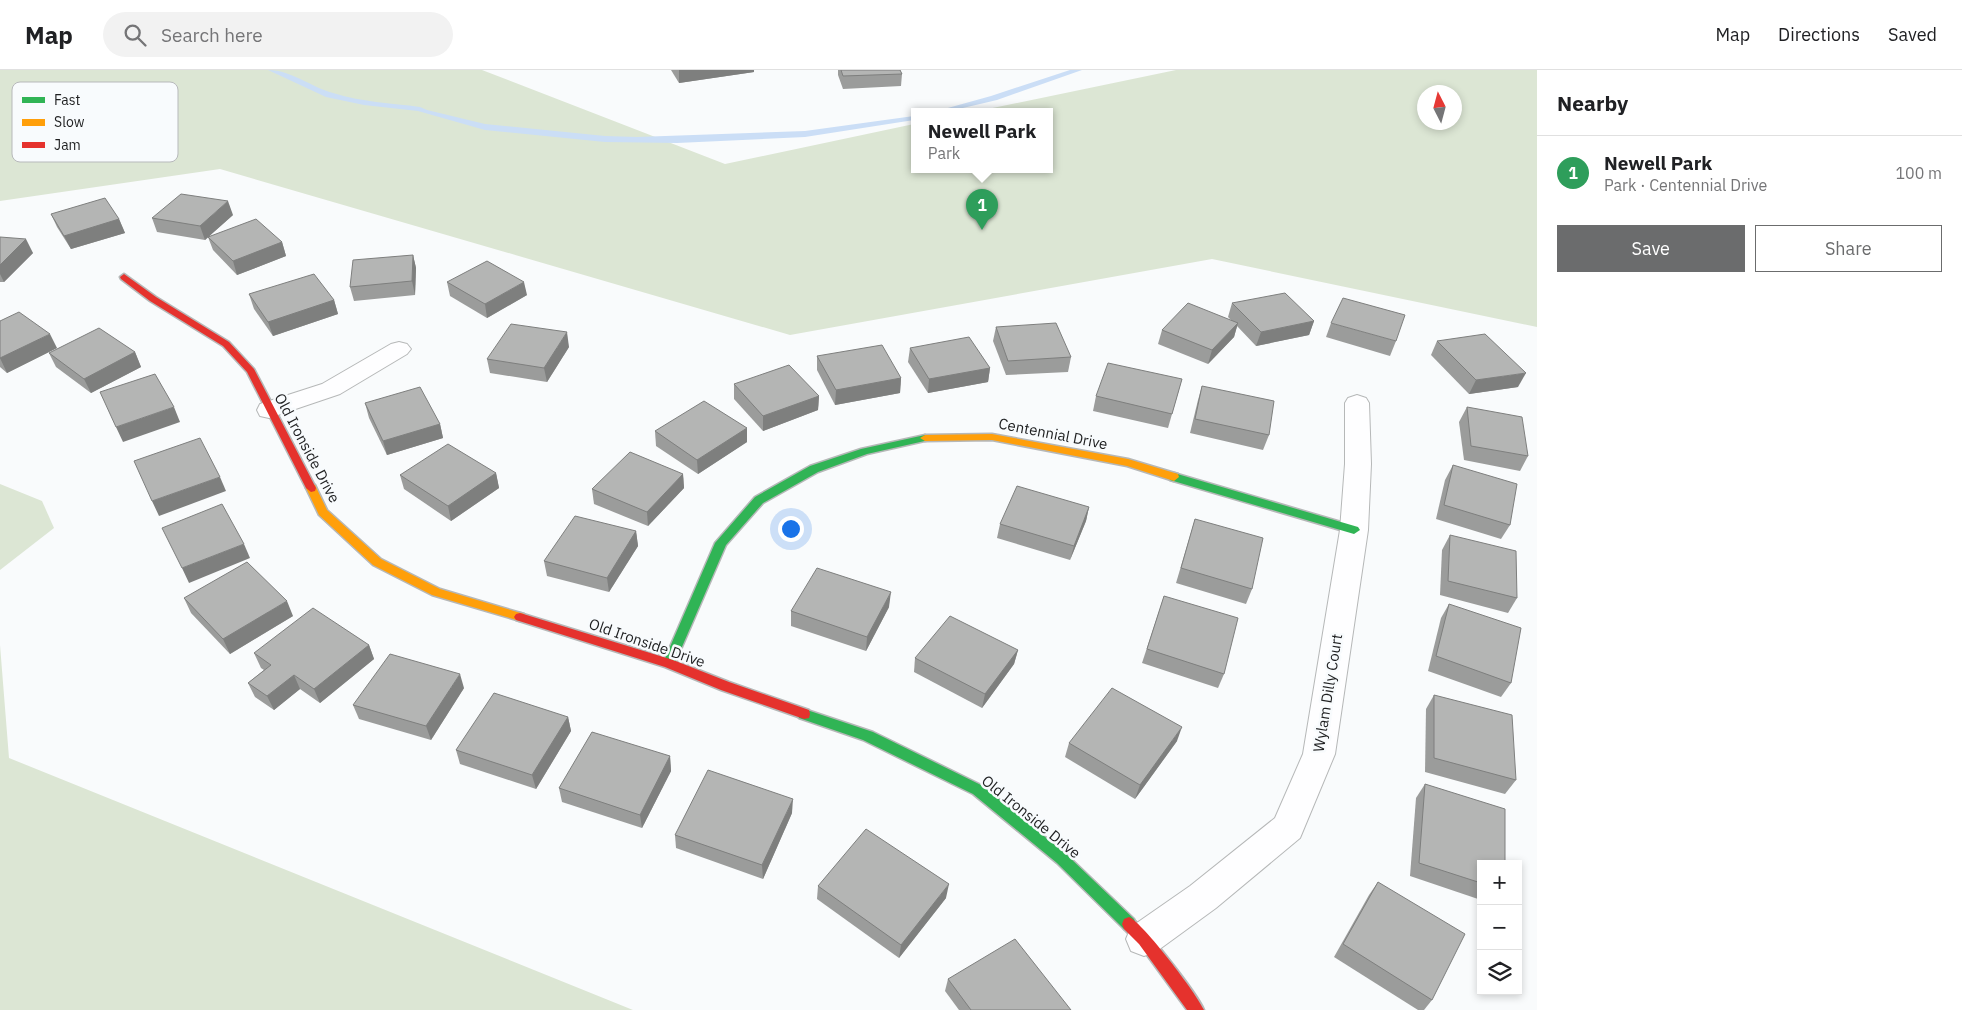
<!DOCTYPE html>
<html lang="en">
<head>
<meta charset="utf-8">
<style>
  :root { --surface:#fff; --page:#f2f2f2; --text:#202124; --muted:#757577; --line:#e0e0e0; --accent:#6b6c6d }
  body { margin:0; font-family:"IBM Plex Sans",sans-serif; background:var(--page); color:var(--text) }
  .controls { position:absolute; right:15px; bottom:15px; display:grid; overflow:hidden; border-radius:0px; box-shadow:0 2px 8px #0003 }
  .controls button { width:45px; height:45px; display:grid; place-items:center; padding:0; border:0; border-bottom:1px solid var(--line); background:var(--surface); color:var(--text); font:25px sans-serif }
  .compass { position:absolute; left:1417px; top:15px; width:45px; height:45px; border-radius:50%; background:var(--surface); box-shadow:0 2px 8px #0003; rotate:354deg }
  .you { position:absolute; left:790px; top:458px; width:18px; height:18px; margin:-12px; border:4px solid #fff; border-radius:50%; background:#1a73e8; box-shadow:0 0 0 8px #1a73e833 }
  .badge { display:grid; place-items:center; width:32px; height:32px; border-radius:50%; background:var(--accent); color:#fff; font-size:16px; font-weight:700 }
  .pin { position:absolute; translate:-50% -41px; filter:drop-shadow(0 1px 2px #0008) }
  .pin::after { content:''; position:absolute; top:26px; width:18px; height:15px; background:inherit; clip-path:polygon(0 0,100% 0,50% 100%) }
  .popup { position:absolute; left:911px; top:38px; width:142px; height:65px; box-sizing:border-box; display:grid; place-content:center; border-radius:0px; background:var(--surface); filter:drop-shadow(0 1px 4px #0005); font-size:16px; white-space:nowrap; color:var(--muted) }
  .popup b { font-size:19px; color:var(--text) }
  .popup::after { content:''; position:absolute; left:50%; top:100%; margin-left:-10px; border:10px solid transparent; border-top-color:var(--surface) }
  .list { margin:0; padding:0; list-style:none }
  h2 { display:flex; justify-content:space-between; align-items:center; height:65px; margin:0; padding:0 20px; font-size:21px }
  h2 small { font-size:16px; font-weight:400; color:var(--muted) }
  .list li { display:grid; grid-template-columns:32px 1fr auto; gap:15px; align-items:center; box-sizing:border-box; height:75px; padding:0 20px; border-top:1px solid var(--line) }
  .list b { display:block; font-size:19px; white-space:nowrap }
  .list p { margin:0; font-size:16px; white-space:nowrap; color:var(--muted) }
  .list em { font-size:16px; font-style:normal; color:var(--muted) }
  .actions { display:flex; gap:10px; padding:15px 20px }
  .actions a { flex:1; padding:11px 0; border:1px solid var(--accent); border-radius:0px; text-align:center; font-size:18px; color:var(--accent) }
  .actions .main { background:var(--accent); color:#fff }
  .icon { flex:none; width:28px; height:28px; fill:none; stroke:currentColor; stroke-width:2; stroke-linecap:round; stroke-linejoin:round }
  .map { position:relative; flex:none; width:1537px; height:940px; overflow:hidden }
  header { display:flex; align-items:center; gap:30px; box-sizing:border-box; height:70px; padding:0 25px; background:var(--surface); border-bottom:1px solid var(--line) }
  header strong { font-size:24px }
  nav { display:flex; gap:28px; margin-inline-start:auto; font-size:18px }
  .search { width:350px; height:45px; background:var(--page); display:flex; align-items:center; gap:12px; box-sizing:border-box; padding:0 18px; border-radius:28px; color:var(--muted); font-size:19px }
  main { display:flex }
  aside { flex:1; background:var(--surface) }
  .map>svg:first-child { display:block }
  .green { fill:#dce6d4; fill-rule:evenodd }
  .lines { fill:none; stroke-linecap:round; stroke-linejoin:round }
  .stream { fill:#cbdef6; fill-rule:evenodd }
  .street-casing { stroke:#b6b8b8; stroke-width:2 }
  .fast-casing { stroke:#b6b8b8; stroke-width:3 }
  .slow-casing { stroke:#b6b8b8; stroke-width:3 }
  .jam-casing { stroke:#b6b8b8; stroke-width:3 }
  .street { fill:#fefeff; fill-rule:evenodd }
  .fast { fill:#30b455; fill-rule:evenodd }
  .slow { fill:#ff9f0a; fill-rule:evenodd }
  .jam { fill:#e5322d; fill-rule:evenodd }
  .wall { fill:#9b9c9b }
  .shaded-wall { fill:#7e7f7e }
  .building { fill:#b4b5b4; stroke:#7e7f7e }
  .labels { text-anchor:middle; stroke-width:5; stroke-linejoin:round; paint-order:stroke }
  .street-label { font-size:15px; fill:#1e1f20; stroke:#f8fbfd }
  .key { fill:#f8fbfd; stroke:#b7b9bb; stroke-width:1 }
  .key-label { font-size:14px; fill:#1e1f20 }
</style>
</head>
<body>
<header>
<strong>Map</strong>
<div class="search"><svg class="icon" aria-label="search" viewBox="0 0 24 24"><circle cx="10" cy="10" r="6"/><path d="M15 15l6 6"/></svg>Search here</div>
<nav><a>Map</a><a>Directions</a><a>Saved</a></nav>
</header>
<main>
<div class="map">
<svg width="1537" height="940" viewBox="0 0 1537 940">
  <rect width="100%" height="100%" fill="#f9fbfc"/>
  <g class="green">
    <path d="M 0,0 L 482,0 L 725,94 L 914,54 L 914,99 L 1050,99 L 1050,41 L 978,41 L 1176,0 L 1537,0 L 1537,257 L 1212,189 L 790,265 L 220,99 L 0,131 ZM 1424,22 L 1454,22 L 1454,52 L 1424,52 Z"/>
    <path d="M 0,414 L 42,431 L 54,458 L 0,500 Z"/>
    <path d="M 0,575 L 9,688 L 633,940 L 0,940 Z"/>
  </g>
  <g class="lines">
    <g class="stream">
      <path d="M 268,0 C 291,0 311,17 333,23 C 361,32 391,33 420,37 L 427,40 L 485,54 L 605,66 L 637,67 L 805,61 L 914,46 L 914,50 L 805,67 L 677,73 L 605,72 L 485,60 L 418,41 L 364,35 L 326,27 Z"/>
      <path d="M 1070,0 L 1082,0 L 997,30 L 950,41 L 937,41 L 991,26 Z"/>
    </g>
    <defs>
      <g id="street">
        <path d="M 399,272 L 407,274 L 411,279 L 407,284 L 340,324 L 269,348 L 260,346 L 257,340 L 260,334 L 322,314 L 391,274 Z"/>
        <path d="M 1357,325 L 1366,328 L 1369,333 L 1371,394 L 1368,460 L 1335,684 L 1300,768 L 1216,838 L 1157,881 L 1144,886 L 1131,881 L 1126,869 L 1131,857 L 1190,816 L 1275,748 L 1303,684 L 1340,460 L 1345,394 L 1345,333 L 1348,328 Z"/>
      </g>
      <g id="fast">
        <path d="M 925,365 L 930,368 L 929,370 L 867,384 L 818,402 L 763,433 L 726,475 L 675,593 L 673,596 L 665,596 L 663,593 L 715,473 L 755,427 L 810,396 L 861,379 Z"/>
        <path d="M 1174,403 L 1358,457 L 1360,460 L 1354,464 L 1170,410 L 1169,407 L 1170,404 Z"/>
        <path d="M 804,639 L 873,662 L 983,716 L 1067,785 L 1134,849 L 1136,854 L 1134,859 L 1129,861 L 1124,859 L 1057,793 L 973,724 L 863,670 L 799,648 L 798,644 L 799,640 Z"/>
      </g>
      <g id="slow">
        <path d="M 992,364 L 1128,389 L 1178,404 L 1179,407 L 1174,411 L 1127,396 L 992,370 L 925,371 L 920,368 L 925,365 Z"/>
        <path d="M 311,414 L 315,415 L 327,440 L 381,489 L 440,519 L 524,544 L 526,547 L 524,550 L 520,551 L 432,525 L 373,495 L 319,445 L 306,418 Z"/>
      </g>
      <g id="jam">
        <path d="M 124,204 L 156,227 L 229,272 L 254,299 L 316,418 L 315,421 L 311,422 L 306,418 L 247,302 L 223,276 L 150,231 L 121,209 L 120,207 Z"/>
        <path d="M 520,543 L 673,590 L 729,612 L 809,640 L 810,644 L 809,648 L 804,649 L 721,620 L 665,597 L 516,550 L 514,547 L 516,544 Z"/>
        <path d="M 1129,847 C 1143,853 1197,924 1204,940 L 1187,940 L 1139,874 L 1124,859 L 1122,854 L 1124,849 Z"/>
      </g>
    </defs>
    <use href="#street" class="street-casing"/>
    <use href="#fast" class="fast-casing"/>
    <use href="#slow" class="slow-casing"/>
    <use href="#jam" class="jam-casing"/>
    <use href="#street" class="street"/>
    <use href="#fast" class="fast"/>
    <use href="#slow" class="slow"/>
    <use href="#jam" class="jam"/>
  </g>
  <g class="wall">
    <path d="M 671,0 L 754,0 L 754,2 L 679,13 Z"/>
    <path d="M 838,0 L 900,0 L 902,4 L 901,16 L 843,19 L 838,5 Z"/>
    <path d="M 51,144 L 119,149 L 125,163 L 71,179 L 57,157 Z"/>
    <path d="M 233,145 L 209,166 L 282,172 L 286,186 L 237,205 L 213,180 L 208,167 L 205,170 L 157,162 L 152,148 Z"/>
    <path d="M 0,167 L 33,183 L 4,212 L 0,212 Z"/>
    <path d="M 413,185 L 416,198 L 415,225 L 354,231 L 350,217 Z"/>
    <path d="M 447,212 L 527,225 L 487,248 L 450,226 Z"/>
    <path d="M 249,224 L 334,230 L 338,244 L 273,266 L 254,239 Z"/>
    <path d="M 1232,233 L 1314,251 L 1309,265 L 1256,276 L 1237,256 L 1234,267 L 1208,294 L 1158,274 L 1162,260 L 1231,250 L 1228,247 Z"/>
    <path d="M 0,251 L 57,278 L 7,303 L 0,297 Z"/>
    <path d="M 1331,253 L 1396,271 L 1390,286 L 1326,267 Z"/>
    <path d="M 996,257 L 1071,287 L 1068,302 L 1006,305 L 993,271 Z"/>
    <path d="M 1437,271 L 1518,317 L 1469,324 L 1431,285 Z"/>
    <path d="M 569,277 L 547,312 L 490,303 L 487,289 Z"/>
    <path d="M 910,278 L 990,298 L 988,312 L 928,323 L 908,292 Z"/>
    <path d="M 135,282 L 141,297 L 91,323 L 56,297 L 49,283 Z"/>
    <path d="M 817,286 L 901,308 L 900,323 L 835,335 L 817,300 Z"/>
    <path d="M 1182,309 L 1168,358 L 1093,341 L 1096,326 Z"/>
    <path d="M 734,314 L 819,326 L 818,340 L 763,361 L 734,329 Z"/>
    <path d="M 1202,316 L 1269,365 L 1263,380 L 1190,363 L 1198,330 Z"/>
    <path d="M 365,333 L 440,354 L 443,368 L 387,385 L 369,348 Z"/>
    <path d="M 1467,337 L 1528,386 L 1520,401 L 1464,390 L 1459,352 Z"/>
    <path d="M 747,358 L 747,372 L 698,404 L 656,376 L 655,361 Z"/>
    <path d="M 1453,395 L 1510,455 L 1501,469 L 1436,449 L 1445,410 Z"/>
    <path d="M 496,403 L 499,418 L 451,451 L 404,419 L 400,405 Z"/>
    <path d="M 683,404 L 684,418 L 648,456 L 594,434 L 592,419 Z"/>
    <path d="M 1089,437 L 1086,451 L 1070,490 L 997,468 L 1000,454 Z"/>
    <path d="M 1195,449 L 1252,519 L 1246,534 L 1176,513 Z"/>
    <path d="M 636,461 L 638,476 L 609,522 L 547,506 L 544,491 Z"/>
    <path d="M 1450,465 L 1517,528 L 1508,543 L 1440,525 L 1442,480 Z"/>
    <path d="M 1164,526 L 1224,604 L 1218,618 L 1142,593 Z"/>
    <path d="M 184,528 L 293,546 L 230,584 L 191,543 Z"/>
    <path d="M 1449,534 L 1511,613 L 1501,627 L 1428,601 L 1441,548 Z"/>
    <path d="M 889,537 L 866,581 L 791,556 L 791,541 Z"/>
    <path d="M 369,575 L 374,589 L 320,633 L 300,619 L 274,640 L 255,627 L 248,613 L 264,600 L 261,598 L 254,583 Z"/>
    <path d="M 1018,580 L 1014,594 L 982,638 L 914,602 L 915,588 Z"/>
    <path d="M 464,618 L 431,670 L 359,649 L 353,635 Z"/>
    <path d="M 1434,625 L 1516,710 L 1505,724 L 1425,702 L 1426,639 Z"/>
    <path d="M 568,647 L 571,661 L 536,719 L 460,694 L 456,680 Z"/>
    <path d="M 1177,671 L 1135,729 L 1065,687 L 1069,673 Z"/>
    <path d="M 670,686 L 671,701 L 642,758 L 562,732 L 559,718 Z"/>
    <path d="M 1425,714 L 1481,794 L 1481,830 L 1410,806 L 1416,728 Z"/>
    <path d="M 792,743 L 763,809 L 676,778 L 675,765 Z"/>
    <path d="M 1378,812 L 1432,930 L 1424,940 L 1418,940 L 1334,887 L 1369,825 Z"/>
    <path d="M 818,816 L 946,828 L 899,888 L 817,829 Z"/>
    <path d="M 948,909 L 1071,940 L 959,940 L 945,921 Z"/>
  </g>
  <g class="shaded-wall">
    <path d="M 679,0 L 754,0 L 754,2 L 679,13 Z"/>
    <path d="M 228,131 L 233,145 L 205,170 L 200,156 Z"/>
    <path d="M 119,149 L 125,163 L 71,179 L 64,166 Z"/>
    <path d="M 26,169 L 33,183 L 4,212 L 0,204 L 0,195 Z"/>
    <path d="M 282,172 L 286,186 L 237,205 L 233,191 Z"/>
    <path d="M 413,185 L 416,198 L 415,225 L 412,211 Z"/>
    <path d="M 524,212 L 527,225 L 487,248 L 485,234 Z"/>
    <path d="M 334,230 L 338,244 L 273,266 L 268,252 Z"/>
    <path d="M 1314,251 L 1309,265 L 1256,276 L 1261,262 Z"/>
    <path d="M 1238,253 L 1234,267 L 1208,294 L 1212,280 Z"/>
    <path d="M 567,262 L 569,277 L 547,312 L 544,298 Z"/>
    <path d="M 50,264 L 57,278 L 7,303 L 0,288 Z"/>
    <path d="M 135,282 L 141,297 L 91,323 L 84,309 Z"/>
    <path d="M 990,298 L 988,312 L 928,323 L 929,309 Z"/>
    <path d="M 1526,303 L 1518,317 L 1469,324 L 1476,310 Z"/>
    <path d="M 901,308 L 900,323 L 835,335 L 836,320 Z"/>
    <path d="M 819,326 L 818,340 L 763,361 L 763,346 Z"/>
    <path d="M 174,337 L 180,352 L 123,372 L 116,357 Z"/>
    <path d="M 440,354 L 443,368 L 387,385 L 383,371 Z"/>
    <path d="M 747,358 L 747,372 L 698,404 L 697,390 Z"/>
    <path d="M 496,403 L 499,418 L 451,451 L 448,436 Z"/>
    <path d="M 683,404 L 684,418 L 648,456 L 647,442 Z"/>
    <path d="M 220,407 L 226,421 L 159,446 L 152,431 Z"/>
    <path d="M 1089,437 L 1086,451 L 1070,490 L 1074,476 Z"/>
    <path d="M 636,461 L 638,476 L 609,522 L 607,508 Z"/>
    <path d="M 244,474 L 250,488 L 189,513 L 182,498 Z"/>
    <path d="M 891,522 L 889,537 L 866,581 L 867,567 Z"/>
    <path d="M 287,531 L 293,546 L 230,584 L 223,569 Z"/>
    <path d="M 369,575 L 374,589 L 320,633 L 314,619 Z"/>
    <path d="M 1018,580 L 1014,594 L 982,638 L 985,624 Z"/>
    <path d="M 460,604 L 464,618 L 431,670 L 426,656 Z"/>
    <path d="M 294,605 L 300,619 L 274,640 L 267,626 Z"/>
    <path d="M 568,647 L 571,661 L 536,719 L 532,705 Z"/>
    <path d="M 1182,657 L 1177,671 L 1135,729 L 1140,715 Z"/>
    <path d="M 670,686 L 671,701 L 642,758 L 640,745 Z"/>
    <path d="M 793,729 L 792,743 L 763,809 L 762,795 Z"/>
    <path d="M 949,814 L 946,828 L 899,888 L 901,875 Z"/>
  </g>
  <g class="building">
    <path d="M 841,0 L 900,0 L 902,4 L 843,6 Z"/>
    <path d="M 181,124 L 228,131 L 200,156 L 152,148 Z"/>
    <path d="M 105,128 L 119,149 L 64,166 L 51,144 Z"/>
    <path d="M 256,149 L 282,172 L 233,191 L 208,167 Z"/>
    <path d="M 0,167 L 26,169 L 0,195 Z"/>
    <path d="M 413,185 L 412,211 L 350,217 L 353,190 Z"/>
    <path d="M 487,191 L 524,212 L 485,234 L 447,212 Z"/>
    <path d="M 314,204 L 334,230 L 268,252 L 249,224 Z"/>
    <path d="M 1285,223 L 1314,251 L 1261,262 L 1232,233 Z"/>
    <path d="M 1343,228 L 1405,245 L 1396,271 L 1331,253 Z"/>
    <path d="M 1188,233 L 1238,253 L 1212,280 L 1162,260 Z"/>
    <path d="M 19,242 L 50,264 L 0,288 L 0,251 Z"/>
    <path d="M 1056,253 L 1071,287 L 1008,291 L 996,257 Z"/>
    <path d="M 511,254 L 567,262 L 544,298 L 487,289 Z"/>
    <path d="M 99,258 L 135,282 L 84,309 L 49,283 Z"/>
    <path d="M 1485,264 L 1526,303 L 1476,310 L 1437,271 Z"/>
    <path d="M 969,267 L 990,298 L 929,309 L 910,278 Z"/>
    <path d="M 882,275 L 901,308 L 836,320 L 817,286 Z"/>
    <path d="M 1108,293 L 1182,309 L 1172,344 L 1096,326 Z"/>
    <path d="M 789,295 L 819,326 L 763,346 L 734,314 Z"/>
    <path d="M 155,304 L 174,337 L 116,357 L 100,322 Z"/>
    <path d="M 1202,316 L 1274,331 L 1269,365 L 1195,349 Z"/>
    <path d="M 420,317 L 440,354 L 383,371 L 365,333 Z"/>
    <path d="M 704,331 L 747,358 L 697,390 L 655,361 Z"/>
    <path d="M 1467,337 L 1522,347 L 1528,386 L 1471,376 Z"/>
    <path d="M 200,368 L 220,407 L 152,431 L 134,391 Z"/>
    <path d="M 448,374 L 496,403 L 448,436 L 400,405 Z"/>
    <path d="M 630,382 L 683,404 L 647,442 L 592,419 Z"/>
    <path d="M 1453,395 L 1517,414 L 1510,455 L 1444,435 Z"/>
    <path d="M 1017,416 L 1089,437 L 1074,476 L 1000,454 Z"/>
    <path d="M 222,434 L 244,474 L 182,498 L 162,458 Z"/>
    <path d="M 575,446 L 636,461 L 607,508 L 544,491 Z"/>
    <path d="M 1195,449 L 1263,468 L 1252,519 L 1181,498 Z"/>
    <path d="M 1450,465 L 1516,481 L 1517,528 L 1448,511 Z"/>
    <path d="M 247,492 L 287,531 L 223,569 L 184,528 Z"/>
    <path d="M 817,498 L 891,522 L 867,567 L 791,541 Z"/>
    <path d="M 1164,526 L 1238,548 L 1224,604 L 1147,579 Z"/>
    <path d="M 1449,534 L 1521,558 L 1511,613 L 1436,586 Z"/>
    <path d="M 313,538 L 369,575 L 314,619 L 294,605 L 267,626 L 248,613 L 271,595 L 254,583 Z"/>
    <path d="M 950,546 L 1018,580 L 985,624 L 915,588 Z"/>
    <path d="M 390,584 L 460,604 L 426,656 L 353,635 Z"/>
    <path d="M 1112,618 L 1182,657 L 1140,715 L 1069,673 Z"/>
    <path d="M 494,623 L 568,647 L 532,705 L 456,680 Z"/>
    <path d="M 1434,625 L 1512,645 L 1516,710 L 1434,688 Z"/>
    <path d="M 592,662 L 670,686 L 640,745 L 559,718 Z"/>
    <path d="M 708,700 L 793,729 L 762,795 L 675,765 Z"/>
    <path d="M 1425,714 L 1505,739 L 1505,794 L 1481,794 L 1481,813 L 1419,793 Z"/>
    <path d="M 866,759 L 949,814 L 901,875 L 818,816 Z"/>
    <path d="M 1378,812 L 1465,864 L 1432,930 L 1343,874 Z"/>
    <path d="M 1015,869 L 1071,940 L 971,940 L 948,909 Z"/>
  </g>
  <g class="labels">
    <g class="street-label">
      <text transform="translate(1053 364) rotate(11)" y="5">Centennial Drive</text>
      <text transform="translate(307 378) rotate(62)" y="5">Old Ironside Drive</text>
      <text transform="translate(647 573) rotate(19)" y="5">Old Ironside Drive</text>
      <text transform="translate(1328 623) rotate(-81)" y="5">Wylam Dilly Court</text>
      <text transform="translate(1031 747) rotate(39)" y="5">Old Ironside Drive</text>
    </g>
  </g>
  <rect x="12" y="12" width="166" height="80" rx="8" class="key"/>
  <rect x="22" y="27" width="23" height="6" fill="#30b455"/>
  <rect x="22" y="49" width="23" height="7" fill="#ff9f0a"/>
  <rect x="22" y="72" width="23" height="6" fill="#e5322d"/>
  <g class="key-label">
    <text x="54" y="35">Fast</text>
    <text x="54" y="57">Slow</text>
    <text x="54" y="80">Jam</text>
  </g>
</svg>
<div class="controls">
<button>+</button>
<button>−</button>
<button><svg class="icon" aria-label="layers" viewBox="0 0 24 24"><path d="M12 4l9 5-9 5-9-5zM3 14l9 5 9-5"/></svg></button>
</div>
<svg class="compass" viewBox="-18 -18 36 36"><path d="M0-13l5 13h-10z" fill="#e53935"/><path d="M0 13l5-13h-10z" fill="#757577"/></svg>
<div class="you"></div>
<div class="pin badge" style="left:982px;top:160px;background:#2e9e5b">1</div>
<div class="popup"><b>Newell Park</b>Park</div>
</div>
<aside>
<h2>Nearby<small></small></h2>
<ul class="list">
<li><span class="badge" style="background:#2e9e5b">1</span><div><b>Newell Park</b><p>Park · Centennial Drive</p></div><em>100 m</em></li>
</ul>
<div class="actions"><a class="main">Save</a><a>Share</a></div>
</aside>
</main>
</body>
</html>
